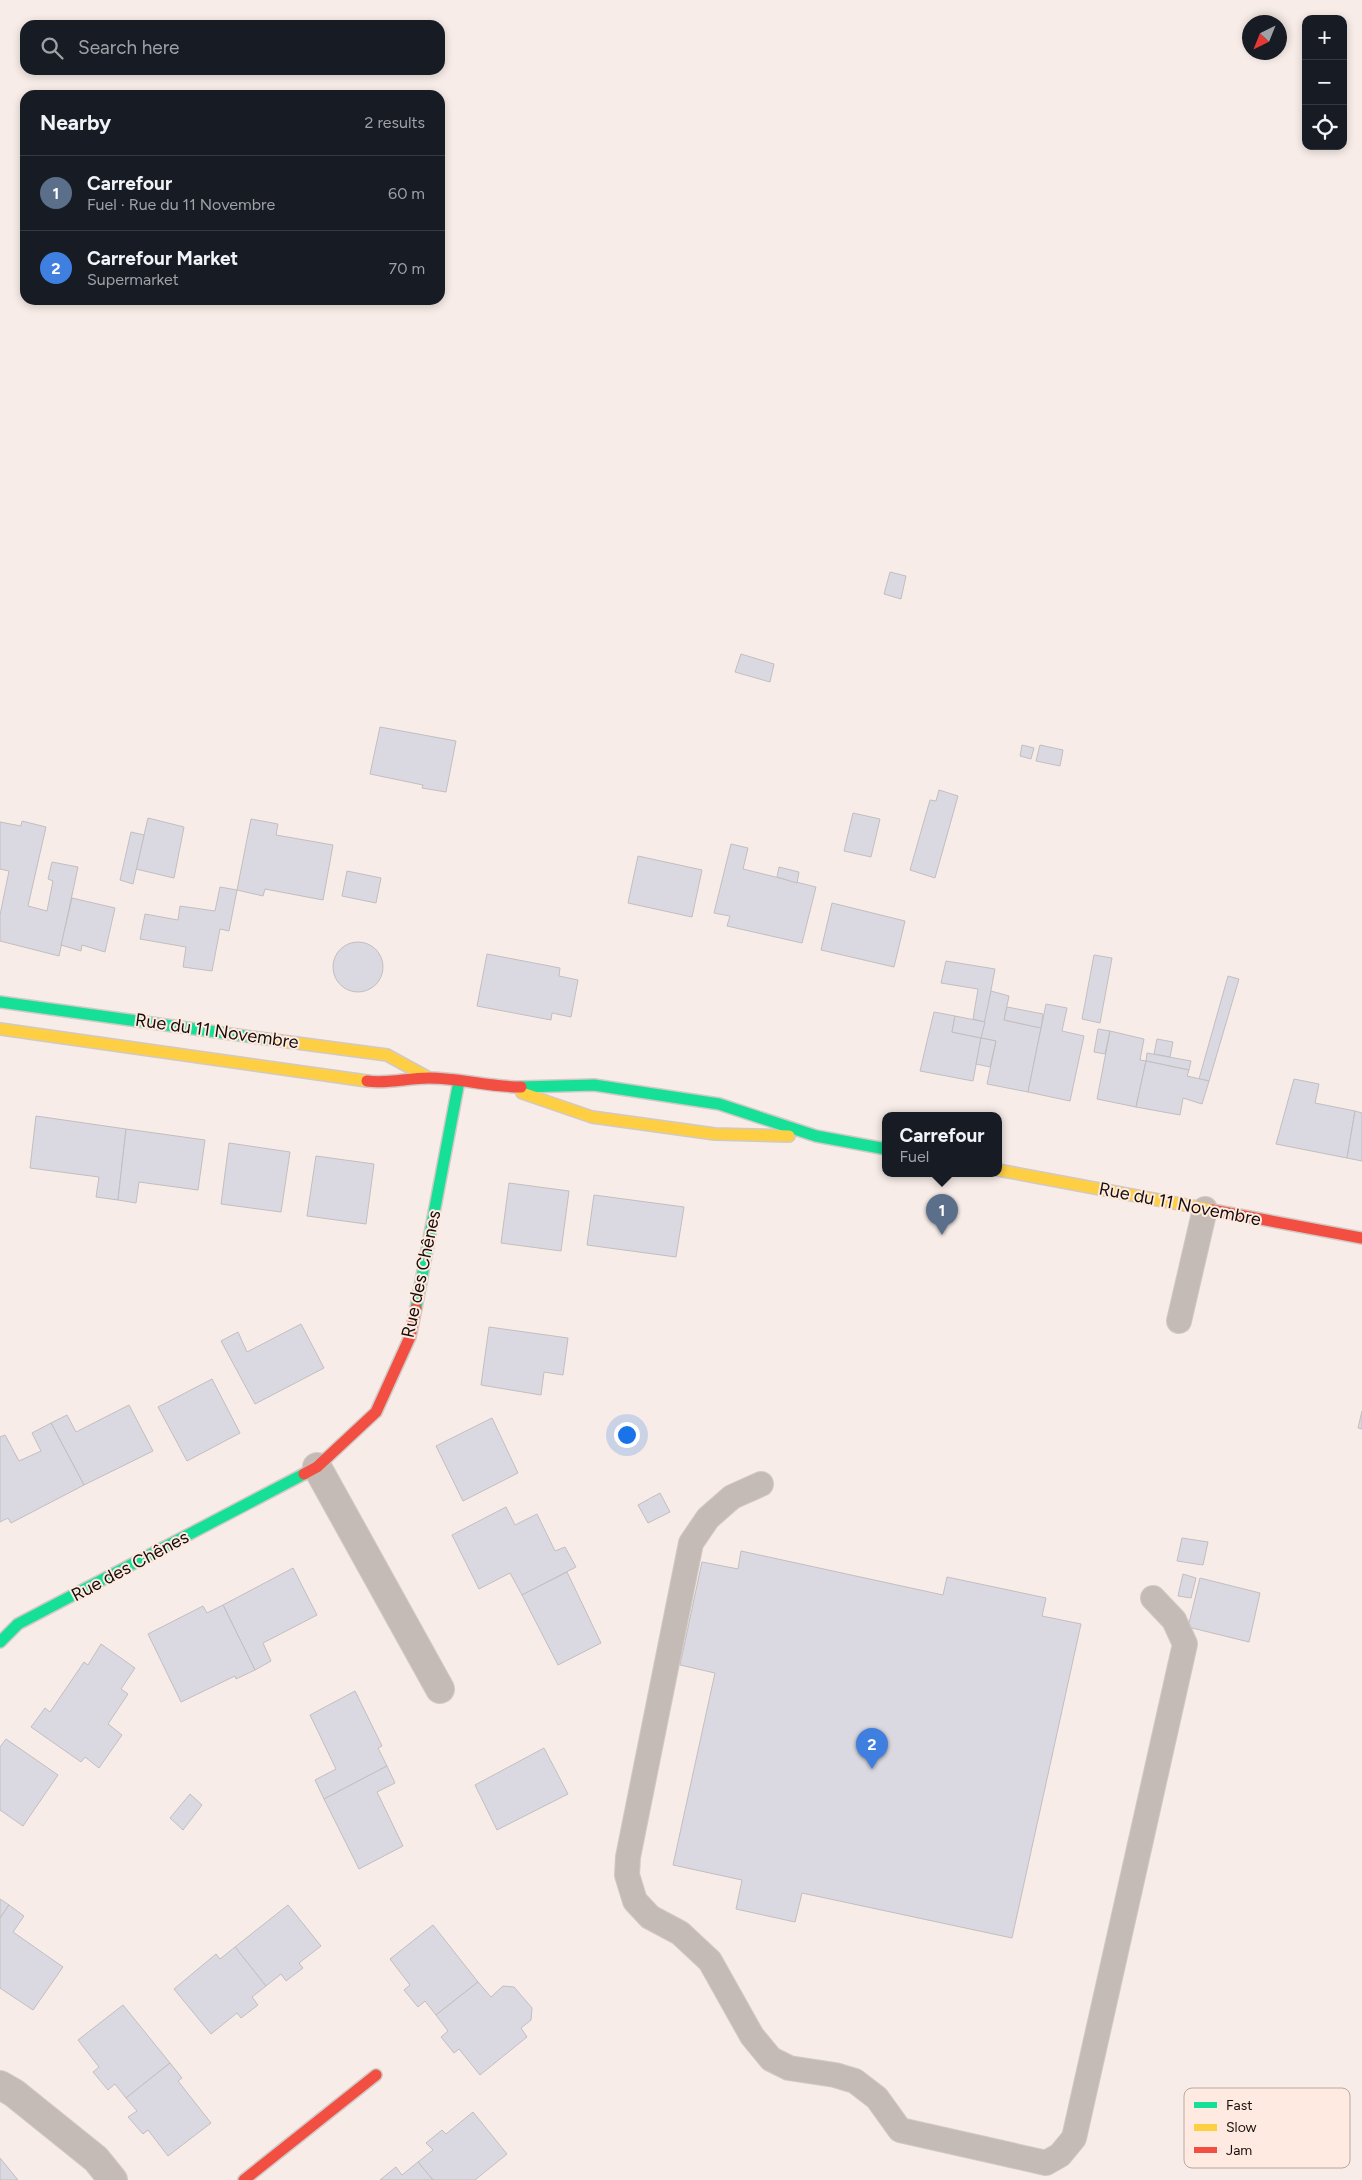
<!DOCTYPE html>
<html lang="en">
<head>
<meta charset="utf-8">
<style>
  :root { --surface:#171b24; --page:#242831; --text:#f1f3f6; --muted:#9ea1a6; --line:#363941; --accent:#ea580c }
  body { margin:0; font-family:Figtree,sans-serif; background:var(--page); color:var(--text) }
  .controls { position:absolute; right:15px; top:15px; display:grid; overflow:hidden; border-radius:10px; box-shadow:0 2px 8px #0003 }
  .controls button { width:45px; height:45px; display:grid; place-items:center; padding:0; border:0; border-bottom:1px solid var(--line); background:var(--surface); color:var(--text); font:25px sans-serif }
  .compass { position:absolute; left:1242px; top:15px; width:45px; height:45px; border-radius:50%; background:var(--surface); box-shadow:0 2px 8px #0003; rotate:223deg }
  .you { position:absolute; left:626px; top:1434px; width:18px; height:18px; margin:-12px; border:4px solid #fff; border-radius:50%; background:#1a73e8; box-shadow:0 0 0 8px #1a73e833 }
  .badge { display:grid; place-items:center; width:32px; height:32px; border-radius:50%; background:var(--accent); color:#fff; font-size:16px; font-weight:700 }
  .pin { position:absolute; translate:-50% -41px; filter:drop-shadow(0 1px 2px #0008) }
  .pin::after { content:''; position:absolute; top:26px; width:18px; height:15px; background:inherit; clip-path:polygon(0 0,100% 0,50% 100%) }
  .popup { position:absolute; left:882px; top:1112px; width:120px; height:65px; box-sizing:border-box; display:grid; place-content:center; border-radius:10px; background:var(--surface); filter:drop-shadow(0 1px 4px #0005); font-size:16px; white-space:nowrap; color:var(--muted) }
  .popup b { font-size:19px; color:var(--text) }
  .popup::after { content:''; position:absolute; left:50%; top:100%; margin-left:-10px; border:10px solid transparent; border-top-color:var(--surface) }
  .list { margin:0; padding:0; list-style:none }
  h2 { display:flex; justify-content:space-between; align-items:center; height:65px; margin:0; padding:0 20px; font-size:21px }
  h2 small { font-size:16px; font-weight:400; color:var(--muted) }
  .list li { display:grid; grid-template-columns:32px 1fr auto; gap:15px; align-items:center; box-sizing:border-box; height:75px; padding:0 20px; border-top:1px solid var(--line) }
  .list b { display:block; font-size:19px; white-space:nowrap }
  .list p { margin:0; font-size:16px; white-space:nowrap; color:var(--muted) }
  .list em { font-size:16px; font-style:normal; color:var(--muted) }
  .icon { flex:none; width:28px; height:28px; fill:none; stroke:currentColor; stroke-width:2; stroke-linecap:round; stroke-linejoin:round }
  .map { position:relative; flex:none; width:1362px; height:2180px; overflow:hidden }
  .search { position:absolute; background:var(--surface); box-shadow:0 2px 8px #0003; left:20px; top:20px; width:425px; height:55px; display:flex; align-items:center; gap:12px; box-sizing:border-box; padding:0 18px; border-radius:15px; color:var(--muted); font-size:19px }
  .panel { position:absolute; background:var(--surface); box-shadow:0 2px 8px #0003; left:20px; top:90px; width:425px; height:215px; border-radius:15px }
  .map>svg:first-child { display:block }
  .building { fill:#dad9e2; stroke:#c2bec0 }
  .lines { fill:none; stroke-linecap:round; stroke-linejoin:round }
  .lane-casing { stroke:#d1c9c5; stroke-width:26 }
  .street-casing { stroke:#d1c9c5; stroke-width:30 }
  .fast-casing { stroke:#d1c9c5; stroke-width:14 }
  .slow-casing { stroke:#d1c9c5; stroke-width:14 }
  .jam-casing { stroke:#d1c9c5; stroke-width:14 }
  .lane { stroke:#c5bbb6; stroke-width:24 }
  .street { stroke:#c5bbb6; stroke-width:28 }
  .fast { stroke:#16e098; stroke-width:11 }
  .slow { stroke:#ffcf43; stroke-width:11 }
  .jam { stroke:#f24e42; stroke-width:11 }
  .labels { text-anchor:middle; stroke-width:4; stroke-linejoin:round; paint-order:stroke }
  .street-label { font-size:18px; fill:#170f0b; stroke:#feeae0 }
  .key { fill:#feeae0; stroke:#b9a8a0; stroke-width:1 }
  .key-label { font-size:14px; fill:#170f0b }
</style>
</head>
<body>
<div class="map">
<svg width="1362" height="2180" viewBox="0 0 1362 2180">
  <rect width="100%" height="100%" fill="#f7ece7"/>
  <g class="building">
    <path d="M 890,572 L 906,576 L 901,599 L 884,594 Z"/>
    <path d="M 741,654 L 774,664 L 770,682 L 735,672 Z"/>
    <path d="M 380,727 L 456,741 L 446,792 L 422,788 L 423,785 L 370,774 Z"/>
    <path d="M 1022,745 L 1034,748 L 1031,759 L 1020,756 Z"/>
    <path d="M 1040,745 L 1063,750 L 1060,766 L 1036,761 Z"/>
    <path d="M 939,790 L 958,796 L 935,878 L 910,870 L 930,800 L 936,801 Z"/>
    <path d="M 853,813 L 880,819 L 871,857 L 844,851 Z"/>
    <path d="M 148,818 L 184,827 L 174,878 L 136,869 Z"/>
    <path d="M 251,819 L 278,824 L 276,835 L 333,845 L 323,900 L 265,889 L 263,896 L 237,890 Z"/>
    <path d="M 22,821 L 46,827 L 28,906 L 47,911 L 53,881 L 48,879 L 52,862 L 78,867 L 59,956 L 0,941 L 0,915 L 9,871 L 0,869 L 0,822 L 21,826 Z"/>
    <path d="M 131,832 L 144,835 L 133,884 L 120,880 Z"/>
    <path d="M 731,844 L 748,848 L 743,869 L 816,887 L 802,943 L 727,926 L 730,916 L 714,913 Z"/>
    <path d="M 638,856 L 702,870 L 692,917 L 628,903 Z"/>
    <path d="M 779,867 L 799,872 L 797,883 L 777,877 Z"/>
    <path d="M 347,871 L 381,878 L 376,903 L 342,896 Z"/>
    <path d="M 220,887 L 237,890 L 229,931 L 220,929 L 212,971 L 183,967 L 186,947 L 140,939 L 145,914 L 178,920 L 180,906 L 215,911 Z"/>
    <path d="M 72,898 L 115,908 L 105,952 L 82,945 L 81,951 L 61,945 Z"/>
    <path d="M 832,903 L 905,921 L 894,967 L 821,950 Z"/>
    <circle cx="358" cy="967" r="25"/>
    <path d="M 487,954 L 560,968 L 559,976 L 578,980 L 571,1017 L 552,1013 L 551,1020 L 477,1006 Z"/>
    <path d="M 1094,955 L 1112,958 L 1100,1023 L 1082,1019 Z"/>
    <path d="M 946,961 L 995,969 L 985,1022 L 973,1019 L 978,989 L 941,983 Z"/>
    <path d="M 1228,976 L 1239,979 L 1209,1081 L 1199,1079 Z"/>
    <path d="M 991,991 L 1009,996 L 1004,1020 L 1041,1028 L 1028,1092 L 987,1084 L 996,1041 L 981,1038 Z"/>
    <path d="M 1046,1004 L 1067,1008 L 1062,1031 L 1084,1036 L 1070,1101 L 1028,1092 Z"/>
    <path d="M 1007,1007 L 1043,1014 L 1041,1028 L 1004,1020 Z"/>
    <path d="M 934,1012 L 955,1016 L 952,1032 L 981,1038 L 973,1081 L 920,1071 Z"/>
    <path d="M 955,1016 L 985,1022 L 981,1038 L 952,1032 Z"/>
    <path d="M 1098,1029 L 1110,1031 L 1105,1054 L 1094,1052 Z"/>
    <path d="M 1110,1031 L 1144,1039 L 1140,1060 L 1146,1061 L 1136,1107 L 1097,1099 Z"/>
    <path d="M 981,1038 L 996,1041 L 990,1067 L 976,1064 Z"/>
    <path d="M 1157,1039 L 1173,1042 L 1170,1057 L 1154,1054 Z"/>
    <path d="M 1147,1053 L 1191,1061 L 1189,1070 L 1146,1061 Z"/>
    <path d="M 1146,1061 L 1189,1070 L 1187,1076 L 1209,1081 L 1202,1104 L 1183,1098 L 1180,1115 L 1136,1107 Z"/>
    <path d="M 1294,1079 L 1319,1084 L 1315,1103 L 1355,1111 L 1347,1158 L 1276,1144 Z"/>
    <path d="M 1355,1111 L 1362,1113 L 1362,1161 L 1347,1158 Z"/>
    <path d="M 36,1116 L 126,1129 L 118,1200 L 96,1197 L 99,1177 L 30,1168 Z"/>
    <path d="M 126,1129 L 205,1140 L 198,1190 L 139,1182 L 136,1203 L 118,1200 Z"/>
    <path d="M 229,1143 L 290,1152 L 281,1212 L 221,1204 Z"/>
    <path d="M 316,1156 L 374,1164 L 366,1224 L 307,1216 Z"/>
    <path d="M 509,1183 L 569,1191 L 561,1251 L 501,1243 Z"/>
    <path d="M 594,1195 L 684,1207 L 676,1257 L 587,1245 Z"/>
    <path d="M 301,1324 L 324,1368 L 255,1404 L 221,1341 L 238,1332 L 247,1352 Z"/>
    <path d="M 489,1327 L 568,1338 L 563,1375 L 544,1372 L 541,1395 L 481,1385 Z"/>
    <path d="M 212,1379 L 240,1433 L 187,1461 L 158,1407 Z"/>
    <path d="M 129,1405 L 153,1451 L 84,1485 L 51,1423 L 67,1415 L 76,1432 Z"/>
    <path d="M 1362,1411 L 1362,1429 L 1358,1428 Z"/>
    <path d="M 492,1418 L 518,1473 L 463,1501 L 436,1446 Z"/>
    <path d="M 51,1423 L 84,1485 L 11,1523 L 8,1518 L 0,1522 L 0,1437 L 5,1435 L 19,1461 L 41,1451 L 32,1433 Z"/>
    <path d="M 660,1493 L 670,1512 L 648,1523 L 638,1505 Z"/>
    <path d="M 506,1507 L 515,1525 L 537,1514 L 555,1551 L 565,1547 L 576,1567 L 522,1595 L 510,1573 L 479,1589 L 452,1535 Z"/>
    <path d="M 1182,1538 L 1208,1542 L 1203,1565 L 1177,1561 Z"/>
    <path d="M 741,1551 L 943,1595 L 947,1577 L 1046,1598 L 1042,1616 L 1081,1624 L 1012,1938 L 802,1893 L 795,1922 L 736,1909 L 742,1880 L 673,1865 L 715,1673 L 680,1665 L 702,1562 L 738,1569 Z"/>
    <path d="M 293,1568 L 317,1615 L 263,1643 L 271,1661 L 255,1670 L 223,1605 Z"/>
    <path d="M 567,1572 L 601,1643 L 558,1665 L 522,1595 Z"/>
    <path d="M 1183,1574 L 1196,1578 L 1191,1598 L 1178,1596 Z"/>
    <path d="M 1200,1578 L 1260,1593 L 1249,1642 L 1188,1627 Z"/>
    <path d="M 223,1605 L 255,1670 L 236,1679 L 235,1676 L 181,1702 L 148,1634 L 203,1606 L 207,1613 Z"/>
    <path d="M 101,1644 L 135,1668 L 121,1689 L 128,1694 L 108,1724 L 122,1735 L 99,1768 L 85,1757 L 81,1762 L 31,1727 L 45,1708 L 50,1712 L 84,1662 L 88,1665 Z"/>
    <path d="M 355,1691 L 382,1746 L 378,1748 L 387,1766 L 324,1799 L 315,1780 L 336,1769 L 310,1715 Z"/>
    <path d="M 6,1739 L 58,1775 L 23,1826 L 0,1810 L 0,1747 Z"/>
    <path d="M 544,1748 L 568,1794 L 497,1830 L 475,1785 Z"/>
    <path d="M 387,1766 L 395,1783 L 377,1792 L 403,1846 L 359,1869 L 324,1799 Z"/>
    <path d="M 190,1794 L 202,1805 L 183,1830 L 170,1818 Z"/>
    <path d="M 0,1899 L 9,1905 L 0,1918 Z"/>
    <path d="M 9,1905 L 24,1916 L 13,1932 L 63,1967 L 33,2010 L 0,1988 L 0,1918 Z"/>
    <path d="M 288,1905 L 321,1946 L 299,1963 L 303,1968 L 286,1981 L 281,1974 L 266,1986 L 235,1947 Z"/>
    <path d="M 433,1925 L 478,1982 L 436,2015 L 425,2001 L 418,2007 L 404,1990 L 410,1985 L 390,1959 Z"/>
    <path d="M 235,1947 L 266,1986 L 252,1997 L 258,2005 L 241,2018 L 237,2013 L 211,2034 L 174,1989 L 216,1954 L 220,1959 Z"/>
    <path d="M 478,1982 L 491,1997 L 503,1986 L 514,1987 L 532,2008 L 531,2020 L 521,2028 L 527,2037 L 480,2075 L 459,2049 L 454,2053 L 441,2037 L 448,2031 L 436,2015 Z"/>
    <path d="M 123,2005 L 170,2063 L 126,2098 L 115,2084 L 108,2090 L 93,2072 L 99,2067 L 78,2040 Z"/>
    <path d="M 170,2063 L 182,2078 L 178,2081 L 211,2123 L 168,2156 L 148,2130 L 143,2134 L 128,2117 L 137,2111 L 126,2098 Z"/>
    <path d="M 473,2112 L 507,2154 L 475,2180 L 433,2180 L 418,2162 L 433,2150 L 426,2143 L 442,2130 L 446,2134 Z"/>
    <path d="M 0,2158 L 18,2180 L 0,2180 Z"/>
    <path d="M 418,2162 L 433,2180 L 380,2180 L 396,2167 L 402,2175 Z"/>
  </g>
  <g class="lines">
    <defs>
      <g id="lane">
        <path d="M 1179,1321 L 1205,1209"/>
        <path d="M 761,1484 L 732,1497 L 708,1518 L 691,1543 L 628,1857 L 627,1875 L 635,1901 L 650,1917 L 680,1933 L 710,1961 L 752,2036 L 771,2059 L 789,2068 L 835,2075 L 855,2081 L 877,2098 L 900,2130 L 1046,2163 L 1060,2155 L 1074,2138 L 1185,1644 L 1174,1620 L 1153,1598"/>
      </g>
      <g id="street">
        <path d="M 317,1467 L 440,1689"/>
        <path d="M 0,2085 L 14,2093 L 96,2159 L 113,2180"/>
      </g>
      <g id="fast">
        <path d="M 0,1002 L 274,1040"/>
        <path d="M 521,1087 L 594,1085 L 719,1104 L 816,1136 L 886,1149"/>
        <path d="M 416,1308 L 459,1081"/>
        <path d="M 0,1642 L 18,1624 L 304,1474"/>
      </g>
      <g id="slow">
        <path d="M 0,1029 L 367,1081"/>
        <path d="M 274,1040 L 387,1055 L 429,1078"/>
        <path d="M 522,1093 L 592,1117 L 715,1134 L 789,1136"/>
        <path d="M 998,1170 L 1212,1210"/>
      </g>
      <g id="jam">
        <path d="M 367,1081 C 388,1084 407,1078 429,1078 C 459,1078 490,1087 521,1087"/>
        <path d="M 1212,1210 L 1362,1238"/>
        <path d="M 304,1474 L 317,1467 L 376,1412 L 410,1337 L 416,1308"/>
        <path d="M 244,2180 L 376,2075"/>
      </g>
    </defs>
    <use href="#lane" class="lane-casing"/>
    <use href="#street" class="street-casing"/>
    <use href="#fast" class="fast-casing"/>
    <use href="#slow" class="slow-casing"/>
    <use href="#jam" class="jam-casing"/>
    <use href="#lane" class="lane"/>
    <use href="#street" class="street"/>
    <use href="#fast" class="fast"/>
    <use href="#slow" class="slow"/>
    <use href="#jam" class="jam"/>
  </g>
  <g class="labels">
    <g class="street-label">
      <text transform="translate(217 1031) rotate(8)" y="6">Rue du 11 Novembre</text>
      <text transform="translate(1180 1204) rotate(11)" y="6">Rue du 11 Novembre</text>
      <text transform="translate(421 1274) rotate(-78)" y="6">Rue des Chênes</text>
      <text transform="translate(130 1566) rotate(-28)" y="6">Rue des Chênes</text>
    </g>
  </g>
  <rect x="1184" y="2088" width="166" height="80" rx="8" class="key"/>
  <rect x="1194" y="2102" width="23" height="6" fill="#16e098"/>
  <rect x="1194" y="2124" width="23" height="7" fill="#ffcf43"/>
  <rect x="1194" y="2147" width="23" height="6" fill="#f24e42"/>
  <g class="key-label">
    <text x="1226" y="2110">Fast</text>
    <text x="1226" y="2132">Slow</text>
    <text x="1226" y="2155">Jam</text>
  </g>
</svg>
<div class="controls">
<button>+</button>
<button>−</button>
<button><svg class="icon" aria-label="locate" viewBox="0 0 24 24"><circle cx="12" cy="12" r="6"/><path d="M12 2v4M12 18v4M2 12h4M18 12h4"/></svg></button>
</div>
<svg class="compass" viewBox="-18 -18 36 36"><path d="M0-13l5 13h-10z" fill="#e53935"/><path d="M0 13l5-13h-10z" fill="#9ea1a6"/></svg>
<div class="you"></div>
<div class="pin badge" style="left:942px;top:1235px;background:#5c6f8a">1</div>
<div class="popup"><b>Carrefour</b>Fuel</div>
<div class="pin badge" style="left:872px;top:1769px;background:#3f7fe0">2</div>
<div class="search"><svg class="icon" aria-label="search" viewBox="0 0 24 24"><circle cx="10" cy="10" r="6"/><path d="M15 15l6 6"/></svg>Search here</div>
<section class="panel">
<h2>Nearby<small>2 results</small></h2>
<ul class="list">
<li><span class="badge" style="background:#5c6f8a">1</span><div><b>Carrefour</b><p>Fuel · Rue du 11 Novembre</p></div><em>60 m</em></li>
<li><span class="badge" style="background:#3f7fe0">2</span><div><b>Carrefour Market</b><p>Supermarket</p></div><em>70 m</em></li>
</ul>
</section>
</div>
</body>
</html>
